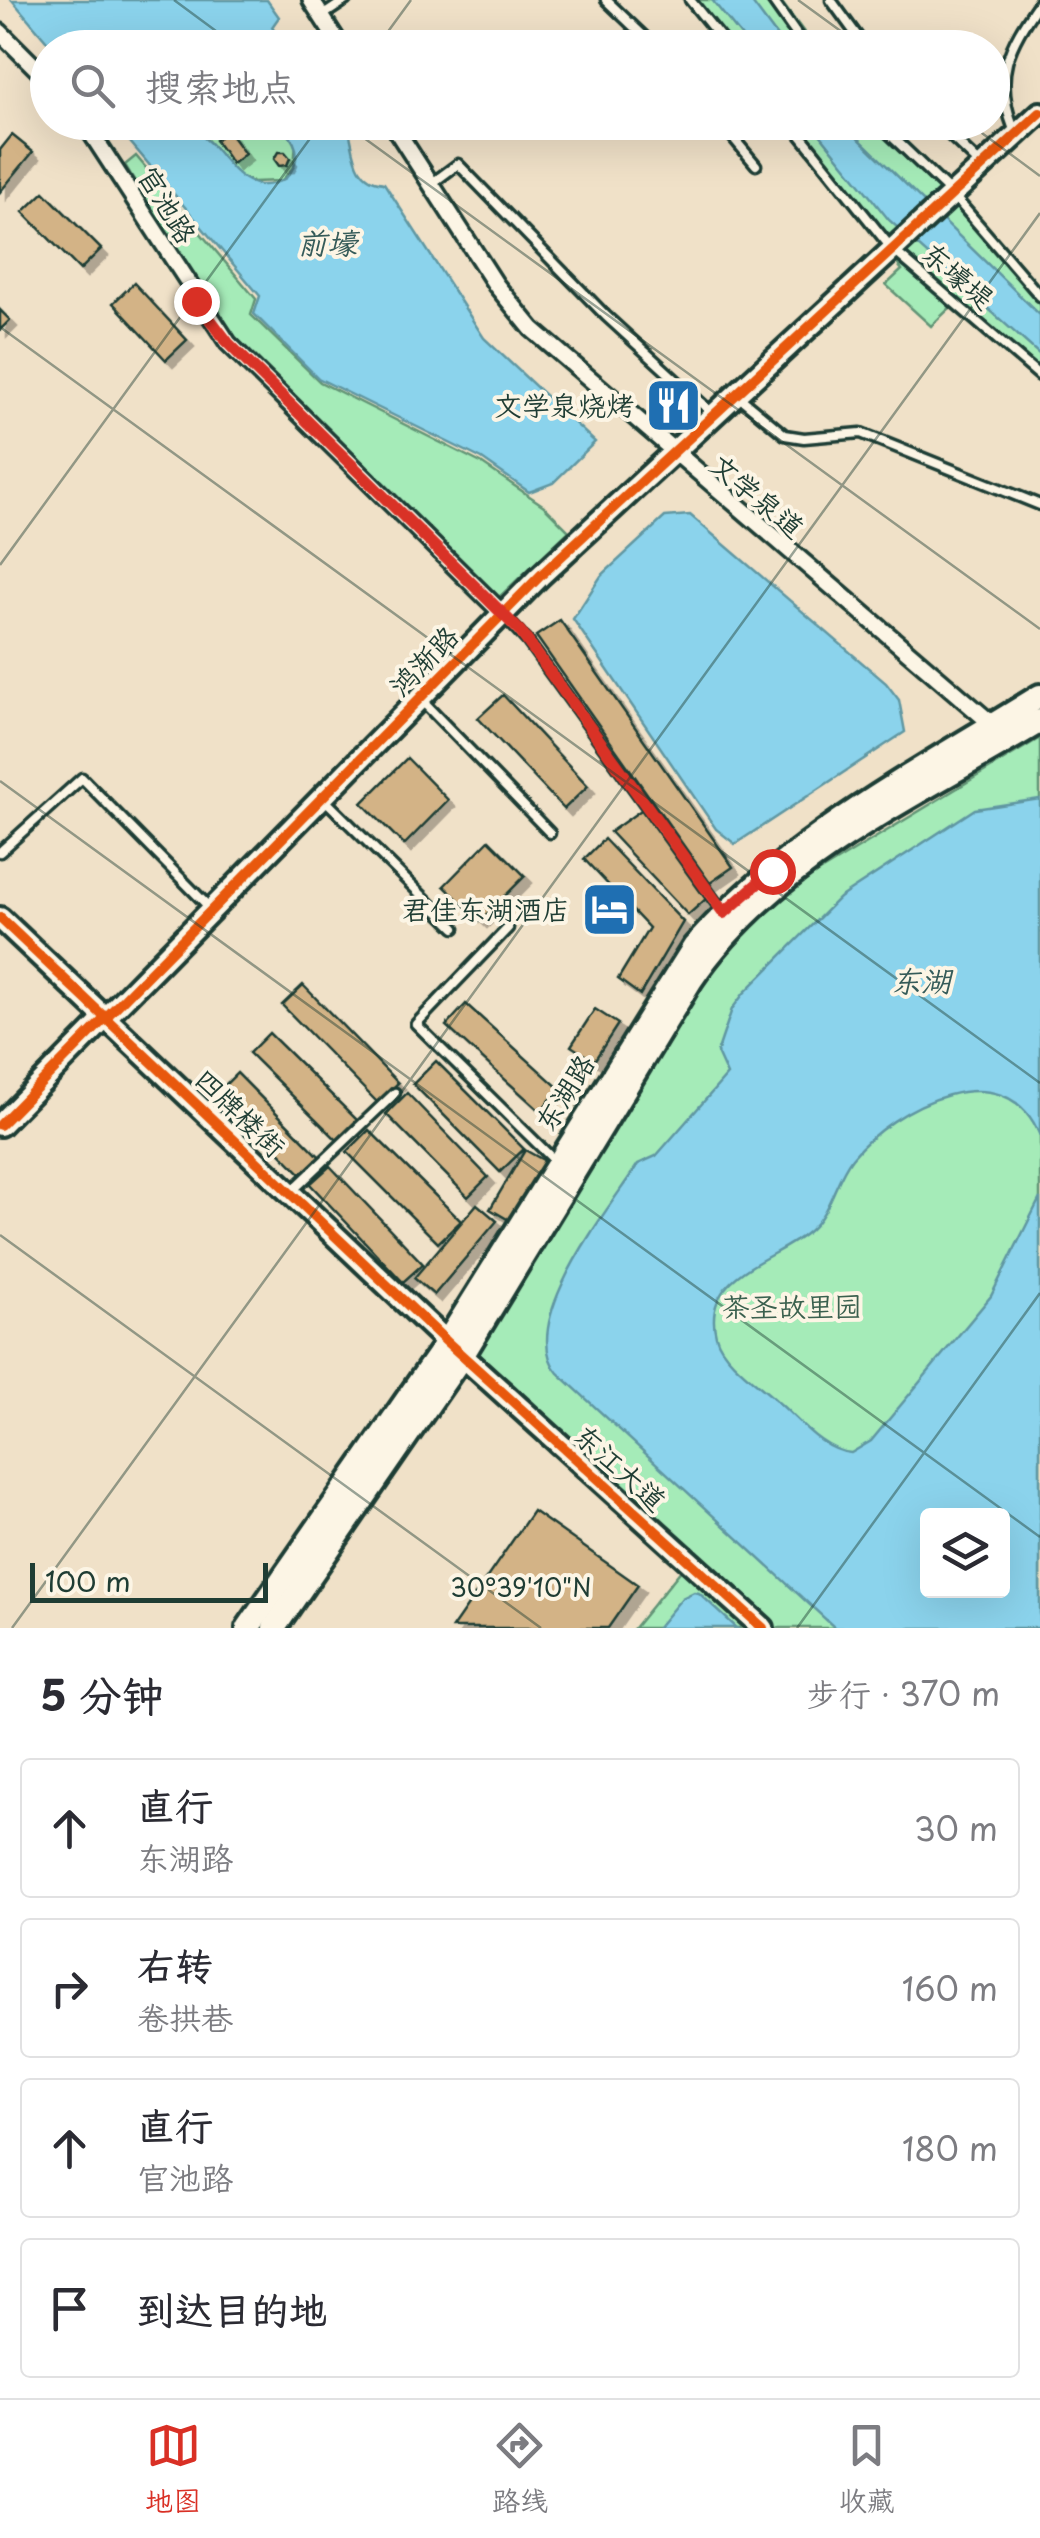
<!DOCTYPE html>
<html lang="zh">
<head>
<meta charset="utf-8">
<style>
  :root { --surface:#fff; --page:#f7f7f7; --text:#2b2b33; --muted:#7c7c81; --line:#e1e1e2; --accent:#d93025 }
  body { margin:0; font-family:"Playpen Sans","LXGW WenKai TC",sans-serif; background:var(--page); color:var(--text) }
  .controls { position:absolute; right:30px; bottom:30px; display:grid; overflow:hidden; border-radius:10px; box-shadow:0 10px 40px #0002 }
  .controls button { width:90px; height:90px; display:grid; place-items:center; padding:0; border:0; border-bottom:2px solid var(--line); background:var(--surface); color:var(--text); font:50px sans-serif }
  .scale { position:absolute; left:30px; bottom:25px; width:238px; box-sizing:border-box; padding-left:10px; border:5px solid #1f3d34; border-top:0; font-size:28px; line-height:35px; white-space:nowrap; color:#1f3d34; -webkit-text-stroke:8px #fcf5e5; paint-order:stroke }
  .stop { position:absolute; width:30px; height:30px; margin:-22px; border:8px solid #d93025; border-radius:50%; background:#fff }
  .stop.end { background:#d93025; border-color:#fff; box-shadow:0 2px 10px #0008 }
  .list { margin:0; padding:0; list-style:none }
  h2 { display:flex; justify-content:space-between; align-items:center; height:130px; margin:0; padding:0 40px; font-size:42px }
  h2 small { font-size:32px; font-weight:400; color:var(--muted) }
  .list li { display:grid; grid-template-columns:65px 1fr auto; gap:30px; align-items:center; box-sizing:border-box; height:140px; margin:0 20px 20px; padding:0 20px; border:2px solid var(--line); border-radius:10px }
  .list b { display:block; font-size:38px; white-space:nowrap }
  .list p { margin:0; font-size:32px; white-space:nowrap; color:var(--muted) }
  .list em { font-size:32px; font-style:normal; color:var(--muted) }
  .icon { flex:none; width:55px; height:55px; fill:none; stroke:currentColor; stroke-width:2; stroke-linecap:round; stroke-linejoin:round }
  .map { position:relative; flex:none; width:1040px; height:1628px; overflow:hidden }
  .search { position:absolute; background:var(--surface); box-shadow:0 10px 40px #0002; left:30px; right:30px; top:30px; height:110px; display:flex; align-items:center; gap:25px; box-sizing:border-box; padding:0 35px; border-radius:55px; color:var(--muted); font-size:38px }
  .sheet { height:770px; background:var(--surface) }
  nav { display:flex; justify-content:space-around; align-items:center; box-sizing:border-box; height:140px; border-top:2px solid var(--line); background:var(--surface); font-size:28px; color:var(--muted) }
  nav a { display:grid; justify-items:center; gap:5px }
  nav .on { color:var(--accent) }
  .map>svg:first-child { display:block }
  .green { fill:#a5ebb8; stroke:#629476; stroke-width:2.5; fill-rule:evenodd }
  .water { fill:#8bd3ec; stroke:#6097a2; stroke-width:2.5; fill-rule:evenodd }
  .building { fill:#d3b386; stroke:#1f3d34; stroke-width:2.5; filter:url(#shadow) }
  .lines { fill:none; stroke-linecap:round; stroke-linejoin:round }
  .service-casing { stroke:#1f3d34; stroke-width:15 }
  .minor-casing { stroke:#1f3d34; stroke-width:22 }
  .tertiary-casing { stroke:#1f3d34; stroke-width:28 }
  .secondary-casing { stroke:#1f3d34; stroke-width:30 }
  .service { stroke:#fcf5e5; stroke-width:8 }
  .minor { stroke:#fcf5e5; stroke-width:15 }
  .tertiary { stroke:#fcf5e5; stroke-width:20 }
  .secondary { stroke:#fcf5e5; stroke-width:22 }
  .cycleway-casing { stroke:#fcf5e5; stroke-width:16 }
  .cycleway { stroke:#e8590c; stroke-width:10 }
  .route { stroke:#d93025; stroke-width:12 }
  .ticks { fill:none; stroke:#1f3d34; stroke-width:2.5; stroke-opacity:0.45 }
  .labels { text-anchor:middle; stroke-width:8; stroke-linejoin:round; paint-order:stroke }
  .street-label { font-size:28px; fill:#1f3d34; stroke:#fcf5e5 }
  .poi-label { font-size:28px; fill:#1f3d34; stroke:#fcf5e5; text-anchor:end }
  .park-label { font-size:28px; fill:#3a604e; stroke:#fcf5e5 }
  .water-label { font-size:30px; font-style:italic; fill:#355b59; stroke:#fcf5e5 }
  .ticks-label { font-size:25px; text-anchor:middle; fill:#1f3d34; stroke:#fcf5e5; stroke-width:8; stroke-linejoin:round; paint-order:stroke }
</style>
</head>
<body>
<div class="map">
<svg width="1040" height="1628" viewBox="0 0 1040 1628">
  <defs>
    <filter id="shadow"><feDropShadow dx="7" dy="7" stdDeviation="0" flood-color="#0004"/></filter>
  </defs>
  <rect width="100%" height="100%" fill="#f0e1c8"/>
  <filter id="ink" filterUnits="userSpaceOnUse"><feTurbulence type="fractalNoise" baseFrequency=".01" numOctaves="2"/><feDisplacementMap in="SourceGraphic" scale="20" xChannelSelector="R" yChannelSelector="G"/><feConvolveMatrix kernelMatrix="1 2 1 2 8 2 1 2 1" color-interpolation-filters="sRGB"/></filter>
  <g filter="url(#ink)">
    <g class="green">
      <path d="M 688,0 L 780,0 L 815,47 L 726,47 Z"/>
      <path d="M 193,123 L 278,123 L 296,142 L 294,167 L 281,181 L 253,182 L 238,176 Z"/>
      <path d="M 786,123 L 883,123 L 939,178 L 1040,295 L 1040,380 L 953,305 L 931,326 L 886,285 L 902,270 Z"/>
      <path d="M 136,156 L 256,299 L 251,315 L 320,382 L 481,463 L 544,506 L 569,531 L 496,600 L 227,334 L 125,165 Z"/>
      <path d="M 1040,738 L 1040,1628 L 634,1628 L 695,1553 L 478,1353 L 670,1025 L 742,930 L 794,887 ZM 928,1516 L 1002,1516 L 1002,1590 L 928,1590 Z"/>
    </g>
    <g class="water">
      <path d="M 12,0 L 267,0 L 279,17 L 272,27 L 282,44 L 298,47 L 52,47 Z"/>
      <path d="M 712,0 L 750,0 L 785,47 L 750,47 Z"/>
      <path d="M 114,123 L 193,123 C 198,135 205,137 214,147 C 233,169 251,199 286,178 C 305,156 296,140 278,123 L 347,123 C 355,147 351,180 384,183 L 484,338 L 595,442 L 553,483 L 529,492 L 482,459 L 318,378 L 254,314 L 260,296 Z"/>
      <path d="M 811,123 L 843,123 L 1040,315 L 1040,355 L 889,220 Z"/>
      <path d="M 690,515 L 886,683 L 899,700 L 905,732 L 735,844 L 716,829 L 573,619 L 601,576 L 665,517 Z"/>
      <path d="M 1040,799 L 1040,1136 C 1006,1048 892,1108 852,1158 C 835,1180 831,1211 810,1230 C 778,1260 700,1273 716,1336 C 722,1360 760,1385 778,1402 C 799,1420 823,1451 851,1453 L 871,1441 L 991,1296 L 1040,1198 L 1040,1628 L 835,1628 L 558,1373 C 515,1323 610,1208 638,1164 L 656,1156 L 727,1075 L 717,1053 L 732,1009 L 744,993 L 839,898 L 975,809 ZM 928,1516 L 1002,1516 L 1002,1590 L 928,1590 Z"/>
      <path d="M 694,1592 L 699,1593 L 737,1628 L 657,1628 L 682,1598 Z"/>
    </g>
    <g class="building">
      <path d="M 228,131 L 245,154 L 232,164 L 215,140 Z"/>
      <path d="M 12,135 L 33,152 L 0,192 L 0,150 Z"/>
      <path d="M 278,152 L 285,152 L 290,158 L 287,165 L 279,166 L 274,159 Z"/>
      <path d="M 44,192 L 101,249 L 80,270 L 23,212 Z"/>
      <path d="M 134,283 L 187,340 L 166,360 L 113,303 Z"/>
      <path d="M 0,310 L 10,320 L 0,330 Z"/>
      <path d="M 560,620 L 733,867 L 710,883 L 536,636 Z"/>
      <path d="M 503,695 L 588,786 L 564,809 L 478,718 Z"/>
      <path d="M 407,758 L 448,800 L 404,845 L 362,803 Z"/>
      <path d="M 644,808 L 707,898 L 688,915 L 610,832 Z"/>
      <path d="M 604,839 L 683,922 L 640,995 L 618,979 L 649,928 L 584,859 Z"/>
      <path d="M 489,840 L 525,876 L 480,921 L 444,886 Z"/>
      <path d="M 303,985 L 398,1083 L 378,1103 L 282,1005 Z"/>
      <path d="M 466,1004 L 560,1089 L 540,1111 L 446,1026 Z"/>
      <path d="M 595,1009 L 618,1024 L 594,1061 L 571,1046 Z"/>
      <path d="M 269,1033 L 357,1120 L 337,1140 L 249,1053 Z"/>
      <path d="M 436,1061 L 524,1149 L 500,1172 L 413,1084 Z"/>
      <path d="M 237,1073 L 320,1157 L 302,1175 L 219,1091 Z"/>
      <path d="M 407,1093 L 488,1177 L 468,1197 L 386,1114 Z"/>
      <path d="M 369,1130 L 461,1221 L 438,1243 L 347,1152 Z"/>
      <path d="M 525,1150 L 545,1161 L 509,1220 L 490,1209 Z"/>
      <path d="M 330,1166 L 423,1264 L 403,1282 L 310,1184 Z"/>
      <path d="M 477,1204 L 497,1221 L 434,1295 L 414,1278 Z"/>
      <path d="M 533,1511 L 638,1585 L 608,1628 L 452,1628 Z"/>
    </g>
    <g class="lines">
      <defs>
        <g id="service">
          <path d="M 606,0 L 656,48"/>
          <path d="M 690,0 L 729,48"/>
          <path d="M 772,0 L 806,48"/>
          <path d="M 831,0 L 866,48"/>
          <path d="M 322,16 L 346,0"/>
          <path d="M 720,122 L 756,165"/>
          <path d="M 790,122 L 892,249 L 1040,376"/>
          <path d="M 877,122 L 953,195 L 1040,296"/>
          <path d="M 936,122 L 980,164"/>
          <path d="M 1014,130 C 993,75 1008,47 1040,1"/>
          <path d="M 431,184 L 458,164 L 606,316 L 712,413"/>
          <path d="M 738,396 L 785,435 L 804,438 L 861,433 L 1040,505"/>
          <path d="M 505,617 L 528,642 L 722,911"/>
          <path d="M 422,701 L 550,833"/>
          <path d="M 325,800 L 455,928"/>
          <path d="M 0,852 L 82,778 L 209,907"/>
          <path d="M 508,928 L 416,1024 L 554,1160"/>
          <path d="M 291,1192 L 395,1093"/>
        </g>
        <g id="minor">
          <path d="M 311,0 L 342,48"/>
          <path d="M 0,32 L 48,80"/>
          <path d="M 84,122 L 228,343 L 502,613"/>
          <path d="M 391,122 L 496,285 L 532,329 L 999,730"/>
        </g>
        <g id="tertiary">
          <path d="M 0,918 L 447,1342 L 763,1628"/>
          <path d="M 0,1125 L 540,576 L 1040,113"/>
        </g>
        <g id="secondary">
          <path d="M 248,1628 L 447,1342 L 694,947 C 788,839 920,771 1040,696"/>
          <path d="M 274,1628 L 462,1356 L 691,980 C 773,858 919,795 1040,721"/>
        </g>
      </defs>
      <use href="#service" class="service-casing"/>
      <use href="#minor" class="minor-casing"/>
      <use href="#tertiary" class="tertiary-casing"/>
      <use href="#secondary" class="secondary-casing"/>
      <use href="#service" class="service"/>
      <use href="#minor" class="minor"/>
      <use href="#tertiary" class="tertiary"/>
      <use href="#secondary" class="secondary"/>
      <defs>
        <g id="cycleway">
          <path d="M 0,918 L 447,1342 L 763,1628"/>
          <path d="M 0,1125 L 540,576 L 1040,113"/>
        </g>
      </defs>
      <use href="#cycleway" class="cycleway-casing"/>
      <use href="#cycleway" class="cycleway"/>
    </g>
  </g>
  <g class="lines" filter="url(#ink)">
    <path class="route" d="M 196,301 L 228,343 L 520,631 L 724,913 L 772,871"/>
  </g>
  <path class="ticks" d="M 174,0 L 239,48M 798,0 L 864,48M 376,48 L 411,0M 342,122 L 1040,629M 967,122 L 1040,176M 0,327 L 1040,1083M 0,565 L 322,122M 0,781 L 1040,1537M 0,1235 L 541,1628M 12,1628 L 1040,213M 797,1628 L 1040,1293"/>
  <defs>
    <symbol id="restaurant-square" viewBox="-11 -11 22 22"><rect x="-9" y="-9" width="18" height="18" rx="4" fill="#1f6fb2" stroke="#fcf5e5"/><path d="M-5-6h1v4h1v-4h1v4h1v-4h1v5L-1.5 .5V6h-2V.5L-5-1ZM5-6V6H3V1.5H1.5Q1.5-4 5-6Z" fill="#fff"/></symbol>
    <symbol id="hotel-square" viewBox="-11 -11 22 22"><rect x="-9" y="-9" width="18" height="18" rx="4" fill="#1f6fb2" stroke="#fcf5e5"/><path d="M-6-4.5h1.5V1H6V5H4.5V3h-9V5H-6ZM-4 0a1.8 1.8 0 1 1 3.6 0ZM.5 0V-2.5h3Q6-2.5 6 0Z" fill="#fff"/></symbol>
  </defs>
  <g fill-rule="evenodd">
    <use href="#restaurant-square" x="642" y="374" width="63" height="63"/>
    <use href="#hotel-square" x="578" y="878" width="63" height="63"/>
  </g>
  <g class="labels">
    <g class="street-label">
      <text transform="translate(167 205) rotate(59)" y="10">官池路</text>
      <text transform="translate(958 276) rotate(41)" y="10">东壕堤</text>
      <text transform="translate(757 496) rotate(40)" y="10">文学泉道</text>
      <text transform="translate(424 661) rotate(-46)" y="10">鸿渐路</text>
      <text transform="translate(565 1093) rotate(-58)" y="10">东湖路</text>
      <text transform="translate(240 1113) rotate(44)" y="10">四牌楼街</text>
      <text transform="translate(620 1468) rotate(42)" y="10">东江大道</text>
    </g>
    <g class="poi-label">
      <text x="634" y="416">文学泉烧烤</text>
      <text x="570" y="920">君佳东湖酒店</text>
    </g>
    <g class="park-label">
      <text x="792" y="1317">茶圣故里园</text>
    </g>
    <g class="water-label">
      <text x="327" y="254">前壕</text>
      <text x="921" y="992">东湖</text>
    </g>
  </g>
  <g class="ticks-label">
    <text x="521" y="1597">30°39'10"N</text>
  </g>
</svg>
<div class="controls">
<button><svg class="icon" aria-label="layers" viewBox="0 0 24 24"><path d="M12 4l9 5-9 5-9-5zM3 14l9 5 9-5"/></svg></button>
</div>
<div class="scale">100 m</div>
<div class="stop" style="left:772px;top:871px"></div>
<div class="stop end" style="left:196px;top:301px"></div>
<div class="search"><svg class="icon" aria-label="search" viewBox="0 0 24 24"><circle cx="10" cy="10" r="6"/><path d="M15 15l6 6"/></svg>搜索地点</div>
</div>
<section class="sheet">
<h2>5 分钟<small>步行 · 370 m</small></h2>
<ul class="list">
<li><svg class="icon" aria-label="ahead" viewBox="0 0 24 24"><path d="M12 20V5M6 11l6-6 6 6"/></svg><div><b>直行</b><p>东湖路</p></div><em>30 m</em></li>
<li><svg class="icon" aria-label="right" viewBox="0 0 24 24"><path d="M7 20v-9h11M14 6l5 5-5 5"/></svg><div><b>右转</b><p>卷拱巷</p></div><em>160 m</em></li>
<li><svg class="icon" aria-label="ahead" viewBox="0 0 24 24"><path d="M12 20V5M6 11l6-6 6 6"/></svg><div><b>直行</b><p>官池路</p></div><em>180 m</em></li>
<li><svg class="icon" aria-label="arrive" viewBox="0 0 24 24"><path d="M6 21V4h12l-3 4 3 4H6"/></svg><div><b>到达目的地</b></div></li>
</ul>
</section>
<nav>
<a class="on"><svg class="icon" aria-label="map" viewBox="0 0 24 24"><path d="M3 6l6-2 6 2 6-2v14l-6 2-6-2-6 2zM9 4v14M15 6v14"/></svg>地图</a>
<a><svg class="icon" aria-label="directions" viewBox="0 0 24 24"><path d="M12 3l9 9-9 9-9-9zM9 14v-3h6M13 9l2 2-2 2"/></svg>路线</a>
<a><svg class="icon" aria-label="saved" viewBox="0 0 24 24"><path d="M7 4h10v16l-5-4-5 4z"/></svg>收藏</a>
</nav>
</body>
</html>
